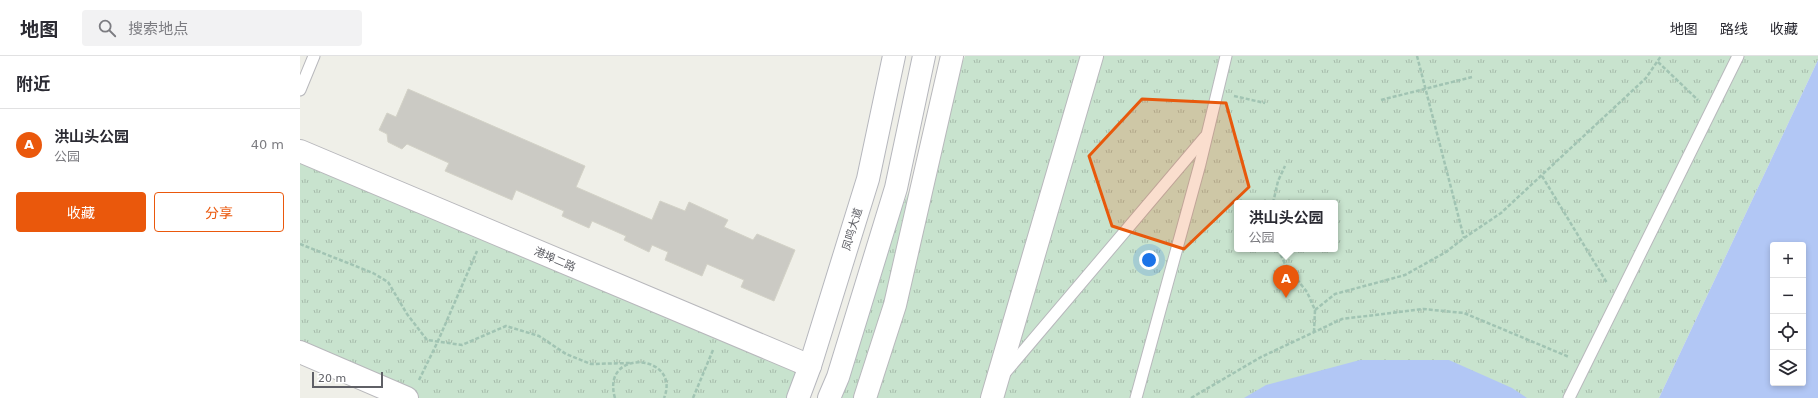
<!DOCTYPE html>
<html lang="zh">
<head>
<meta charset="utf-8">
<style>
  :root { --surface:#fff; --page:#f2f2f3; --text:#2b2b33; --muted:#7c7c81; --line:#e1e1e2; --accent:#ea580c }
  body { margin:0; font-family:"DejaVu Sans","Noto Sans SC",sans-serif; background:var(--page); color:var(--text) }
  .controls { position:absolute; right:12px; bottom:12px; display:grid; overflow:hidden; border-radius:4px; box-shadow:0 2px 6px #0003 }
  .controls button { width:36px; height:36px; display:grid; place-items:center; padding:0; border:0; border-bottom:1px solid var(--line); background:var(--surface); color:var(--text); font:20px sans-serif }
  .scale { position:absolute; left:12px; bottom:10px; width:71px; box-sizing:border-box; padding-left:4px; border:2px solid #5f6066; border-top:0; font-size:11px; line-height:14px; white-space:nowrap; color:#5f6066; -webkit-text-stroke:3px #fff; paint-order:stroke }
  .you { position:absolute; left:849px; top:204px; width:14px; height:14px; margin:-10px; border:3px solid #fff; border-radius:50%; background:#1a73e8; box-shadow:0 0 0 6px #1a73e833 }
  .badge { display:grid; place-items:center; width:26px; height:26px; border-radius:50%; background:var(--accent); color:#fff; font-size:13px; font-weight:700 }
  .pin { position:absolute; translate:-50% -33px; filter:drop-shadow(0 1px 2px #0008) }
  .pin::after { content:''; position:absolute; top:21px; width:14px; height:12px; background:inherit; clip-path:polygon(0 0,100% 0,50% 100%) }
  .popup { position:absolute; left:934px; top:144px; width:104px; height:52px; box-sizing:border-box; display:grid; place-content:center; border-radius:4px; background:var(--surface); filter:drop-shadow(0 1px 3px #0005); font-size:13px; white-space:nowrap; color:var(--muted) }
  .popup b { font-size:15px; color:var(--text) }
  .popup::after { content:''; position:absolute; left:50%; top:100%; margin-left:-8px; border:8px solid transparent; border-top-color:var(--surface) }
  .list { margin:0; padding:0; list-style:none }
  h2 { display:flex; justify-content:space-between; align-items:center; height:52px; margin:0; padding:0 16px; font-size:17px }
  h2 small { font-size:13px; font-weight:400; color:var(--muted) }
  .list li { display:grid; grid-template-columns:26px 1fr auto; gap:12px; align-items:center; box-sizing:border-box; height:72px; padding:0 16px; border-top:1px solid var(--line) }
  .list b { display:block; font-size:15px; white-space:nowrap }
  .list p { margin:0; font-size:13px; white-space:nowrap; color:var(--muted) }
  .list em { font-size:13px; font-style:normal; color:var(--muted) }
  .actions { display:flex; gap:8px; padding:12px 16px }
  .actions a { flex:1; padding:9px 0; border:1px solid var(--accent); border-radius:4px; text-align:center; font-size:14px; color:var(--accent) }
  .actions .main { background:var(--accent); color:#fff }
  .icon { flex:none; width:22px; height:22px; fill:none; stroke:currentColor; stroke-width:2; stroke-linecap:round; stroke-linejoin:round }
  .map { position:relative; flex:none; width:1518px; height:342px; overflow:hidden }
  header { display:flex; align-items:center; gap:24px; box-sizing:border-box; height:56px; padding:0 20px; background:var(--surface); border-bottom:1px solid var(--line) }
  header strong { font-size:19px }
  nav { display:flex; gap:22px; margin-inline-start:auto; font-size:14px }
  .search { width:280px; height:36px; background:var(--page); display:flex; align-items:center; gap:10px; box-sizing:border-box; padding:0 14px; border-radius:4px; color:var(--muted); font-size:15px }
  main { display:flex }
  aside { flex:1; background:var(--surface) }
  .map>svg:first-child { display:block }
  .park { fill:url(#park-tufts); fill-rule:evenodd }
  .water { fill:#b2c7f5; fill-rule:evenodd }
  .building { fill:#cbcac4; stroke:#d3d2c7 }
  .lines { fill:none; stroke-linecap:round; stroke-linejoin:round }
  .service-casing { stroke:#b8b8bc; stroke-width:13 }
  .minor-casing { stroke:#b8b8bc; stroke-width:24 }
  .tertiary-casing { stroke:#b8b8bc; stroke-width:24 }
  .secondary-casing { stroke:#b6b7bd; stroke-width:24 }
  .path { stroke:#a1c4b3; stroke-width:2.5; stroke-dasharray:4 2; stroke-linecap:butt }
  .service { stroke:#fff; stroke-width:11 }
  .minor { stroke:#fff; stroke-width:22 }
  .tertiary { stroke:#fff; stroke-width:22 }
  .secondary { stroke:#fff; stroke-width:22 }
  .marked { fill:#e8590c; fill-opacity:0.2; stroke:#e8590c; stroke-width:3; stroke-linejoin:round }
  .labels { text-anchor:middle; stroke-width:4; stroke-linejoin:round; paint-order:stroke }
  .street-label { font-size:11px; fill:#5f6066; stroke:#fff }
</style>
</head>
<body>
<header>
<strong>地图</strong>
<div class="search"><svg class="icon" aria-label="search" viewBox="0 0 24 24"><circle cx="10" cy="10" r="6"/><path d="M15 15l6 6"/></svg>搜索地点</div>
<nav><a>地图</a><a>路线</a><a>收藏</a></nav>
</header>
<main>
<aside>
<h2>附近<small></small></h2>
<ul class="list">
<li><span class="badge">A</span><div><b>洪山头公园</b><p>公园</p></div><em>40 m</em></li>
</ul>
<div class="actions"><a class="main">收藏</a><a>分享</a></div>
</aside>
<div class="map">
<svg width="1518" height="342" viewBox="0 0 1518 342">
  <defs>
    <pattern id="park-tufts" width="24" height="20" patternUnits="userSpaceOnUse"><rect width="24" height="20" fill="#c8e3ce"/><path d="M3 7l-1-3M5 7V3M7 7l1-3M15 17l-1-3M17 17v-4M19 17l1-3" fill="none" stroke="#a6bbab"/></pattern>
  </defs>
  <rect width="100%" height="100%" fill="#efefe8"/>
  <g class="park">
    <path d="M 665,0 L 1518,0 L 1518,4 L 1359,342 L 523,342 ZM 937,147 L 1035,147 L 1035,193 L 937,193 Z"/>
    <path d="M 0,95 L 510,310 L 498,342 L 107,342 L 0,296 Z"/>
  </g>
  <g class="water">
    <path d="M 1518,4 L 1518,342 L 1359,342 ZM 1473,189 L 1503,189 L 1503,327 L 1473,327 Z"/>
    <path d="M 1060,304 L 1149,304 L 1212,332 L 1227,342 L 944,342 L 966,329 Z"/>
  </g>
  <path class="building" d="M 108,33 L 285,110 L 276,131 L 352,164 L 360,145 L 385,155 L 389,146 L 428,164 L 424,171 L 453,184 L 457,178 L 495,194 L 474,245 L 441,231 L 444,224 L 407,208 L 402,220 L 365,204 L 368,196 L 352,189 L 349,196 L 324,184 L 326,180 L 292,165 L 289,172 L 262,160 L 264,155 L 216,134 L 212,144 L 145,115 L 149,107 L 107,88 L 102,93 L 88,86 L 87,78 L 79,74 L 87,57 L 96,61 Z"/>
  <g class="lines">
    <defs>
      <g id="service">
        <path d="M 0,34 L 14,0"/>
        <path d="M 704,318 L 905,81"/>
        <path d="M 836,342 L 900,108 L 926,0"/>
        <path d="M 1269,342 L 1438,0"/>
      </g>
      <g id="minor">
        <path d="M 0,95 L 510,310"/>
        <path d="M 0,296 L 107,342"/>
        <path d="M 692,342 L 792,0"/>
      </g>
      <path id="tertiary" d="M 565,342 L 595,249 L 652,0"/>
      <g id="secondary">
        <path d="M 498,342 L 510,310 L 568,123 L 594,0"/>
        <path d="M 529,342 L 538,321 L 596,132 L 624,0"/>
      </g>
    </defs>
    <use href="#service" class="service-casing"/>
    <use href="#minor" class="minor-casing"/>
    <use href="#tertiary" class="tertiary-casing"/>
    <use href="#secondary" class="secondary-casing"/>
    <g class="path">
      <path d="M 1117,0 L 1164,182"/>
      <path d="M 1358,6 L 1398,44"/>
      <path d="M 934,40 L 965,47"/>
      <path d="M 1081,44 L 1172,21"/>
      <path d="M 1242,120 L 1307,227"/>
      <path d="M 973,147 L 978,125 L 985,110"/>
      <path d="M 0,188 L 73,217 L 88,226 L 107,258 L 127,284 L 162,289 L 206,270 L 239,280 L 266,298 L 291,308 L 330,307"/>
      <path d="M 978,193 L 985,208 L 1007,236 L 1015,254 L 1014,276"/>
      <path d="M 1015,254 L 1035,238 L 1105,219 L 1146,196 L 1164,182 L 1201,157 L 1346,22 L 1361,0"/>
      <path d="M 119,324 L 138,285 L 177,195"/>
      <path d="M 315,342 C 300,291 382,298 364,342"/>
      <path d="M 393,342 L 413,294"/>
      <path d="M 891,342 L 961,301 L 1042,263 L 1123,253 L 1164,257 L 1269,301"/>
    </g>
    <use href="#service" class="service"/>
    <use href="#minor" class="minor"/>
    <use href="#tertiary" class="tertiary"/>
    <use href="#secondary" class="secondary"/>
  </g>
  <path class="marked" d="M 842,43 L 926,47 L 949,131 L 884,193 L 812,170 L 789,100 Z"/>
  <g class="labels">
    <g class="street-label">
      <text transform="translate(552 173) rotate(-73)" y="4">凤鸣大道</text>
      <text transform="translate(255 203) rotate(23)" y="4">港埠二路</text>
    </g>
  </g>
</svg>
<div class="controls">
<button>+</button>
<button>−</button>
<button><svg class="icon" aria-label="locate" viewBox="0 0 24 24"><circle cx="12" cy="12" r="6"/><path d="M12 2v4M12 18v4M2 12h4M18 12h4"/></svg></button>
<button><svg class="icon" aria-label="layers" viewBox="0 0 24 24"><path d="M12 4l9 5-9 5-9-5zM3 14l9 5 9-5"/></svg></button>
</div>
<div class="scale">20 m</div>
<div class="you"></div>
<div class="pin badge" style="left:986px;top:242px">A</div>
<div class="popup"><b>洪山头公园</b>公园</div>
</div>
</main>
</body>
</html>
